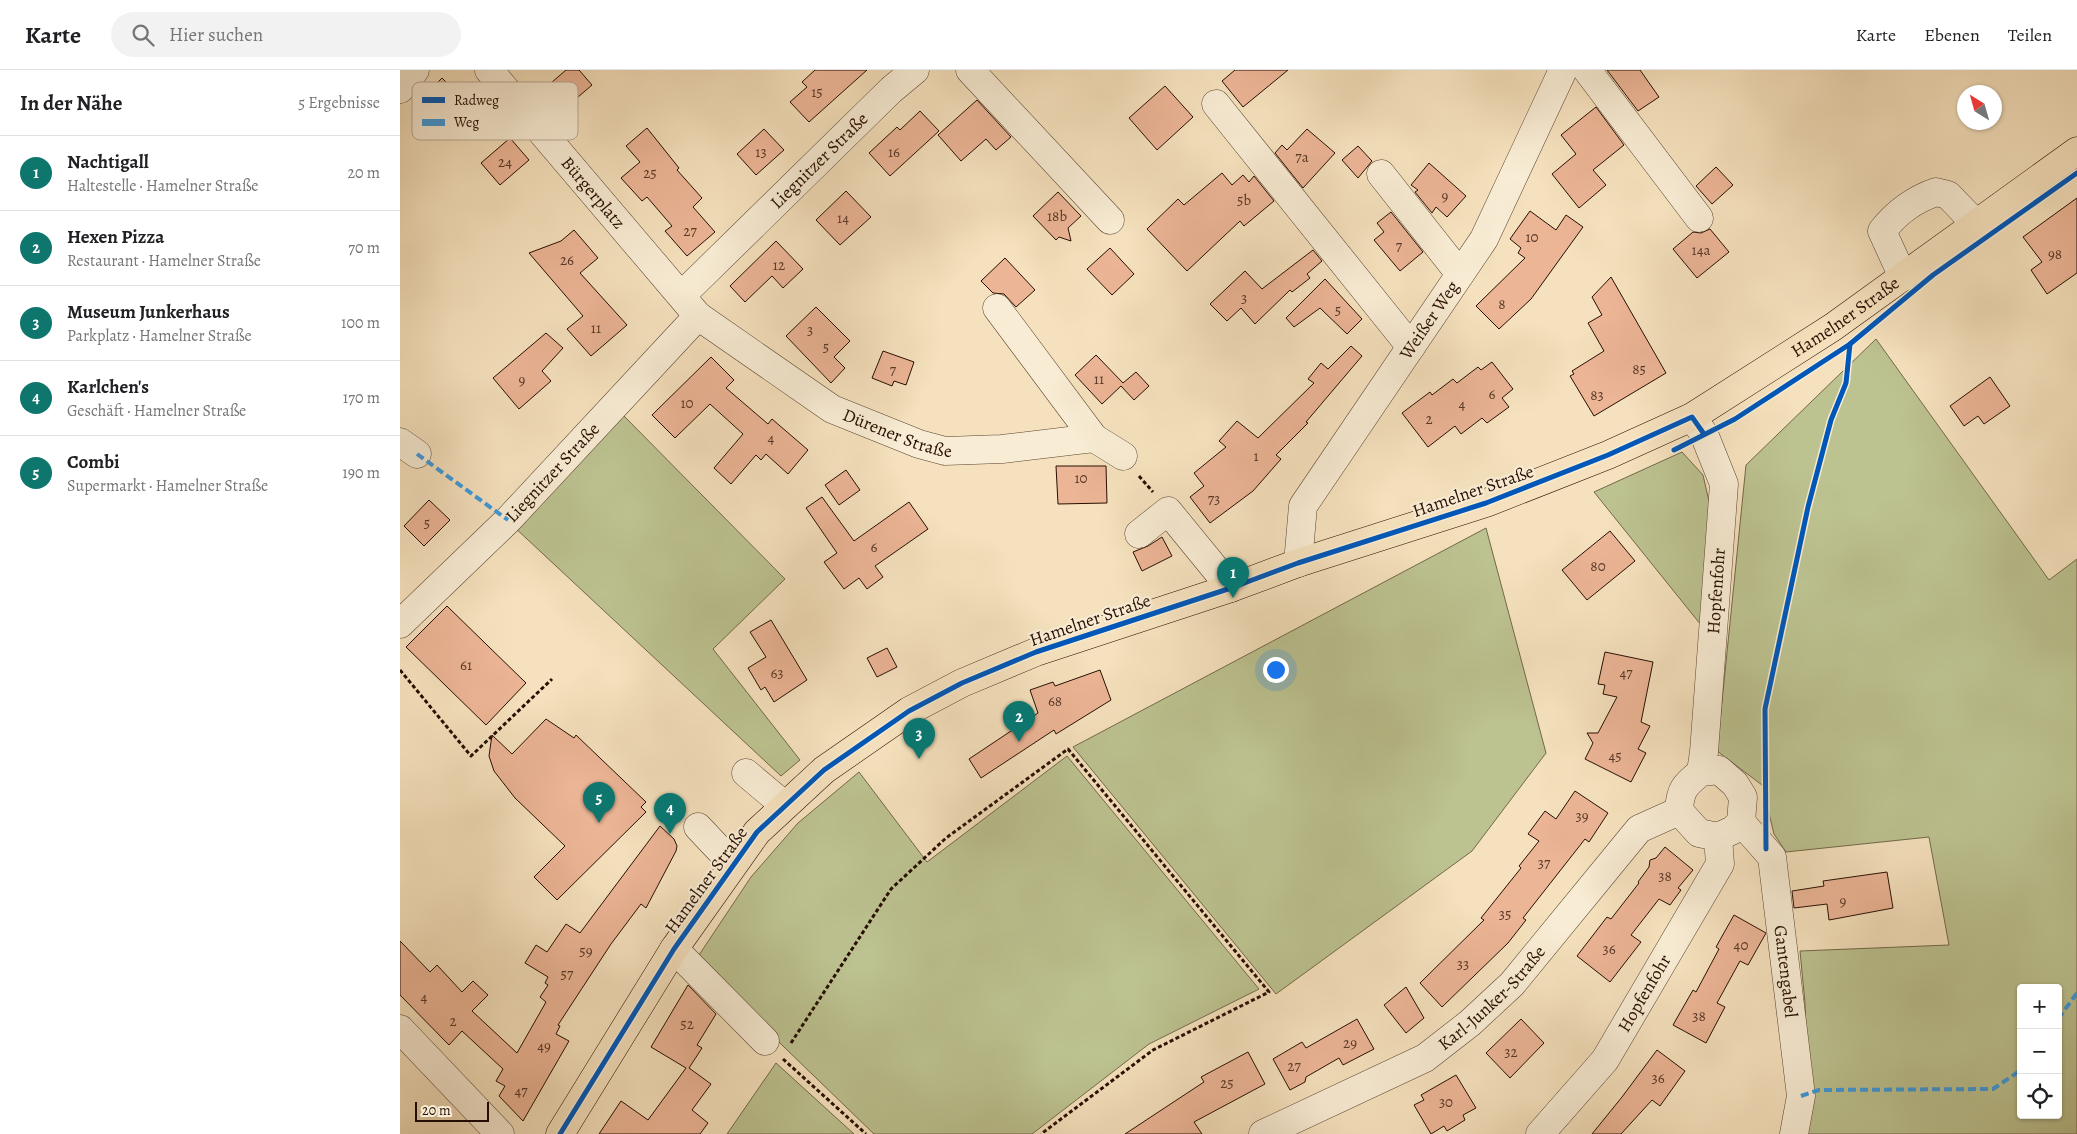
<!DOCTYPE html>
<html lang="de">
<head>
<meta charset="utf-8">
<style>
  :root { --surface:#fff; --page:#f2f2f2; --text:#202124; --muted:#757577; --line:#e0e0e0; --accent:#0f766e }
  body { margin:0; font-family:Alegreya,serif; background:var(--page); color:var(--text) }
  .controls { position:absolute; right:15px; bottom:15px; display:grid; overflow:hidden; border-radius:5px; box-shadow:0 1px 4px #0004 }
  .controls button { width:45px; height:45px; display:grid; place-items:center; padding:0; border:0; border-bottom:1px solid var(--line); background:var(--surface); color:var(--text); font:25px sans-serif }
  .compass { position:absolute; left:1557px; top:15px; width:45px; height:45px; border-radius:50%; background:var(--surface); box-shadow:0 1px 4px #0004; rotate:323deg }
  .scale { position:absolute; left:15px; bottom:12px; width:74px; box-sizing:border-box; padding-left:5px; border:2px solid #270e02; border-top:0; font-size:14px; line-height:18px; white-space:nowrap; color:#270e02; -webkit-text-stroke:4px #f8ecd4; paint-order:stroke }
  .you { position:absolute; left:875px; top:599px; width:18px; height:18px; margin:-12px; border:4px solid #fff; border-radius:50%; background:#1a73e8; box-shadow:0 0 0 8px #1a73e833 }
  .badge { display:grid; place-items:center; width:32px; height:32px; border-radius:50%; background:var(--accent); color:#fff; font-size:16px; font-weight:700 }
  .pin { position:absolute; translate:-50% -41px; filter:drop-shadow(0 1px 2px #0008) }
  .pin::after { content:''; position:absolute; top:26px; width:18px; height:15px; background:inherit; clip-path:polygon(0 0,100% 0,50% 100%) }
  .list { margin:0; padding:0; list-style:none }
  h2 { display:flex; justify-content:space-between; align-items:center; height:65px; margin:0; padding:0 20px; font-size:21px }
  h2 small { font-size:16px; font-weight:400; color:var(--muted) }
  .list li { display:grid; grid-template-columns:32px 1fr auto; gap:15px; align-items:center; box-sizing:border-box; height:75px; padding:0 20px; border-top:1px solid var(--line) }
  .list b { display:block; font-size:19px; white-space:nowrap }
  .list p { margin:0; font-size:16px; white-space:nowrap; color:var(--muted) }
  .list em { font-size:16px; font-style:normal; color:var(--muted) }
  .icon { flex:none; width:28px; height:28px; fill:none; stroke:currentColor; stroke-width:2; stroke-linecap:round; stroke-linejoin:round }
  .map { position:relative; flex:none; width:1677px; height:1064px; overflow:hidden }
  header { display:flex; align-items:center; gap:30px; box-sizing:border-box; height:70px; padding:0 25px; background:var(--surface); border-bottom:1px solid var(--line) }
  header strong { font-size:24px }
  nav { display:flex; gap:28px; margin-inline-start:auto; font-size:18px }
  .search { width:350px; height:45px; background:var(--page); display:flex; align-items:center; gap:12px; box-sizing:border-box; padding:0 18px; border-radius:28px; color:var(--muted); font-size:19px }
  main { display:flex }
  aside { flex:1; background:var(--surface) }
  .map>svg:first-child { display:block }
  .green { fill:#bcc290; stroke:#726849; fill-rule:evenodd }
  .building { fill:#ecb596; stroke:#270e02 }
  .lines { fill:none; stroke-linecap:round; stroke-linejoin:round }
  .minor-casing { stroke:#5a4331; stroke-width:29 }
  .major-casing { stroke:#270e02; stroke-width:29 }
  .path { stroke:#270e02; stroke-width:3; stroke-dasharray:4 2.5; stroke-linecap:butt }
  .minor { stroke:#f8ecd4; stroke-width:28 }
  .major { stroke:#f5e1bd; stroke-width:28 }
  .quiet { stroke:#3d9add; stroke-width:4; stroke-dasharray:8 4; stroke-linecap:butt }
  .cycleway-casing { stroke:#f8ecd4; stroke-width:8 }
  .cycleway { stroke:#0057b8; stroke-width:5 }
  .labels { text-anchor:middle; stroke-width:4.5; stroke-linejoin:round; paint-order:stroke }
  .number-label { font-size:15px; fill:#583827 }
  .street-label { font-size:18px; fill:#270e02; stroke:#f8ecd4 }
  .key { fill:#f8ecd4; stroke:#b9a995; stroke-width:1 }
  .key-label { font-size:14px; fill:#270e02 }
</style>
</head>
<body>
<header>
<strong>Karte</strong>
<div class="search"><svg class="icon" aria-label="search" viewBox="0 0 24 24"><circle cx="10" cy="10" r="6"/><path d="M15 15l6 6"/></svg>Hier suchen</div>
<nav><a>Karte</a><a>Ebenen</a><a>Teilen</a></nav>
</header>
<main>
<aside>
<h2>In der Nähe<small>5 Ergebnisse</small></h2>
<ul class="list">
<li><span class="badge">1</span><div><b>Nachtigall</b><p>Haltestelle · Hamelner Straße</p></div><em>20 m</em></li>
<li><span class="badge">2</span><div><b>Hexen Pizza</b><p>Restaurant · Hamelner Straße</p></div><em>70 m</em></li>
<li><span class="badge">3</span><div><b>Museum Junkerhaus</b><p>Parkplatz · Hamelner Straße</p></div><em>100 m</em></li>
<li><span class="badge">4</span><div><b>Karlchen's</b><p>Geschäft · Hamelner Straße</p></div><em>170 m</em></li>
<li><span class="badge">5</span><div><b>Combi</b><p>Supermarkt · Hamelner Straße</p></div><em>190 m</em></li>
</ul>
</aside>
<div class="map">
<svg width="1677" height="1064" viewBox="0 0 1677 1064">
  <rect width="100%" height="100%" fill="#f5e1bd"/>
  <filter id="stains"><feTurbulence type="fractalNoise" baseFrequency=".004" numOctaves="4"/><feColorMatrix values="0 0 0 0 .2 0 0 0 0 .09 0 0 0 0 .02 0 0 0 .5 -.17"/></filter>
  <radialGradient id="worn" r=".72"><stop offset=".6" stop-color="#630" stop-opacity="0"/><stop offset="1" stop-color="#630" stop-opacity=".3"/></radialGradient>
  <g class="green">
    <path d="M 1476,269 L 1649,510 L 1677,489 L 1677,1064 L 1404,1064 L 1409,1040 L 1405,933 L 1400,881 L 1549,875 L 1529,767 L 1386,782 L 1374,764 L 1362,715 L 1317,681 L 1346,395 ZM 1621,918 L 1658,918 L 1658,1045 L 1621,1045 Z"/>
    <path d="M 221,343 L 385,509 L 313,579 L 400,690 L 381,706 L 112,455 Z"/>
    <path d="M 1282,382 L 1303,405 L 1310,436 L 1301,555 L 1194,422 Z"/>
    <path d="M 1086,458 L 1146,683 L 1072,781 L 876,924 L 673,677 Z"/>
    <path d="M 667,686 L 859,919 L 749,974 L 632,1064 L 474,1064 L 295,891 L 351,807 L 398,753 L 459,702 L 527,792 Z"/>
    <path d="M 376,993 L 454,1064 L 327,1064 Z"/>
  </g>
  <g class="building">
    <path d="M 166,0 L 179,0 L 192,15 L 163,40 L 144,19 Z"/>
    <path d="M 415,0 L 467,0 L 409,52 L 390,32 L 407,17 L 402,12 Z"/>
    <path d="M 835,0 L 888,0 L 843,37 L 822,11 Z"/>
    <path d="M 1207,0 L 1240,0 L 1259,27 L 1238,41 Z"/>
    <path d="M 42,8 L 66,32 L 39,59 L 15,35 Z"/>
    <path d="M 765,16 L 793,47 L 757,80 L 729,48 Z"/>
    <path d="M 577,30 L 611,67 L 596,80 L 586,69 L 561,91 L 538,65 Z"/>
    <path d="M 1196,37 L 1224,75 L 1193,100 L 1206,115 L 1179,138 L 1152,104 L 1176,84 L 1161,65 Z"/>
    <path d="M 520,41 L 539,61 L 490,106 L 469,83 L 497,57 L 500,60 Z"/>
    <path d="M 247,58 L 279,98 L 277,100 L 302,128 L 293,137 L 315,162 L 287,186 L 265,161 L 272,156 L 247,127 L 242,131 L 221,108 L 240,92 L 226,76 Z"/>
    <path d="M 364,59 L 384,80 L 356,105 L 337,84 Z"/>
    <path d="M 907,59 L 935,83 L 903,118 L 875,83 L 882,75 L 887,80 Z"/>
    <path d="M 110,68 L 129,90 L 100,115 L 81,93 Z"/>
    <path d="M 958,76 L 972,91 L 958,108 L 942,90 Z"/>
    <path d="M 1029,93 L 1066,126 L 1047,147 L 1036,137 L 1032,143 L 1015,122 L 1018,120 L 1011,115 Z"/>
    <path d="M 1316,97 L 1333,115 L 1312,134 L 1296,116 Z"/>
    <path d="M 822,103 L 832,115 L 843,105 L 849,112 L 854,106 L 874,131 L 844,156 L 840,151 L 787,201 L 747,159 L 778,129 L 784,135 Z"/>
    <path d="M 446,121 L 471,147 L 440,175 L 416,150 Z"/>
    <path d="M 658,122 L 681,146 L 668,158 L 671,171 L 659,167 L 656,170 L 633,146 Z"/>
    <path d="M 1677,128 L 1677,203 L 1647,224 L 1631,200 L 1642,192 L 1623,167 Z"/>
    <path d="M 1130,141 L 1156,160 L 1166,145 L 1183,157 L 1131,229 L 1099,259 L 1076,236 L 1125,188 L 1118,183 L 1121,178 L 1110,169 Z"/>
    <path d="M 991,142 L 1023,182 L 1000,201 L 974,170 L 984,162 L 977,153 Z"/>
    <path d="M 1310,159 L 1329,182 L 1297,208 L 1273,179 L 1293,162 L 1301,163 Z"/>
    <path d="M 174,160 L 198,188 L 180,203 L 227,255 L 191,286 L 167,259 L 183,246 L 129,183 L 161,171 Z"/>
    <path d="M 376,171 L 403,199 L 383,218 L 372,206 L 345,232 L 330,216 Z"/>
    <path d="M 710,178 L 734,204 L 712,225 L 687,199 Z"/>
    <path d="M 913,180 L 922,191 L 907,204 L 910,208 L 892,222 L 890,220 L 855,254 L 841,238 L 827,251 L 810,234 L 845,201 L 862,219 Z"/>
    <path d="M 605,188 L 635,220 L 616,237 L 604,224 L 593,223 L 581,211 Z"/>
    <path d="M 1211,207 L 1266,303 L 1194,346 L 1170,306 L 1174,304 L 1172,301 L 1204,281 L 1188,253 L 1202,245 L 1192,227 Z"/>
    <path d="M 925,209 L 962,249 L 947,264 L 920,238 L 894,257 L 886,248 Z"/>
    <path d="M 416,237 L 450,271 L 434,287 L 445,298 L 431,313 L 386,266 Z"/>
    <path d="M 146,263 L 163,278 L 142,301 L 151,311 L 119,339 L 93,308 Z"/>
    <path d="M 951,276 L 962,286 L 906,352 L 908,353 L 876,385 L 881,389 L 853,421 L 810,453 L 790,427 L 804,416 L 794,403 L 826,377 L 819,371 L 837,351 L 858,368 L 914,313 L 908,309 L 921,293 L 928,299 Z"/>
    <path d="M 483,281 L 514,292 L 506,315 L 494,311 L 492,316 L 472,308 Z"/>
    <path d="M 696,285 L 723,313 L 736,302 L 749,316 L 734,330 L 721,316 L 702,334 L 675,305 Z"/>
    <path d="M 311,287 L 334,310 L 326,318 L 368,354 L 372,349 L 408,380 L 388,404 L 366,384 L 361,390 L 356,385 L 331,414 L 314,398 L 343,364 L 310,334 L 275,368 L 252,345 Z"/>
    <path d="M 1092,292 L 1113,319 L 1102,328 L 1109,337 L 1087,353 L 1082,348 L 1061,364 L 1055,356 L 1028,377 L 1002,343 L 1030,322 L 1032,325 L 1053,309 L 1057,313 L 1078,297 L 1081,300 Z"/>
    <path d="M 1590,307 L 1610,336 L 1584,354 L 1578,346 L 1564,356 L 1550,336 Z"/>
    <path d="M 656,396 L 706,396 L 707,433 L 658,434 Z"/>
    <path d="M 446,400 L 460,420 L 439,435 L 425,415 Z"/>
    <path d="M 422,427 L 454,471 L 509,432 L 528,459 L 475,496 L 483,507 L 467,519 L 459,508 L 444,519 L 424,492 L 437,483 L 406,438 Z"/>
    <path d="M 29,430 L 50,450 L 24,476 L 4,456 Z"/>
    <path d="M 1210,461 L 1235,491 L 1187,530 L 1162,500 Z"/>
    <path d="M 762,467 L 772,486 L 742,501 L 733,482 L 748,476 Z"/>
    <path d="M 47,536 L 126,613 L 86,655 L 6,577 Z"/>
    <path d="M 371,550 L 407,610 L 374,632 L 365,617 L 361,620 L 348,598 L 366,587 L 350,562 Z"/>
    <path d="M 487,578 L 497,597 L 477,607 L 467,588 Z"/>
    <path d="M 1205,582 L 1253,592 L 1241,652 L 1250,656 L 1238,679 L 1246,683 L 1231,712 L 1185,689 L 1193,673 L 1187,663 L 1198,663 L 1217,627 L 1203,624 L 1205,615 L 1198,614 Z"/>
    <path d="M 700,600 L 711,630 L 656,664 L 654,660 L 581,708 L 569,689 L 638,643 L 630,620 L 653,612 L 655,616 Z"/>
    <path d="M 146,649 L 174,668 L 176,665 L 246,732 L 241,737 L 246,742 L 157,830 L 134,807 L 165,776 L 115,728 L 94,701 L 89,686 L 92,665 L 112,684 Z"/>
    <path d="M 1175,721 L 1208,743 L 1189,772 L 1185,769 L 1123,848 L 1126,850 L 1108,873 L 1042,937 L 1020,913 L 1084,850 L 1081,848 L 1121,798 L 1119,796 L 1139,771 L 1128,764 L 1145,741 L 1156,749 Z"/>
    <path d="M 260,756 L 274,769 L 277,776 L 276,781 L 246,838 L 241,834 L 211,874 L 158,955 L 160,956 L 156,964 L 169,971 L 123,1051 L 99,1026 L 105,1016 L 96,1011 L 103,999 L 62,961 L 49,975 L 0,925 L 0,871 L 30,902 L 37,895 L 62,922 L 73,911 L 88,925 L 72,941 L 117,983 L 146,932 L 140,927 L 148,915 L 145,913 L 148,907 L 125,893 L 136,875 L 147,882 L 166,854 L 180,863 Z"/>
    <path d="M 1265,777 L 1293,800 L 1278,818 L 1281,820 L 1270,835 L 1259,829 L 1231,865 L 1241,872 L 1210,912 L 1177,886 L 1207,847 L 1211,849 L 1239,813 L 1238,812 L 1249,797 L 1250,790 L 1256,788 Z"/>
    <path d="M 1487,802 L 1493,838 L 1429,850 L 1427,834 L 1394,838 L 1392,821 L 1424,816 L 1423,811 Z"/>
    <path d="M 1334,845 L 1366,863 L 1348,895 L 1340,891 L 1317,933 L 1325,937 L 1306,973 L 1273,955 L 1293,920 L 1296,922 L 1319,879 L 1316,877 Z"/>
    <path d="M 288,915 L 316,944 L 297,975 L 302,978 L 289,998 L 311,1014 L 292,1040 L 308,1053 L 300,1064 L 199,1064 L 221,1031 L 248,1050 L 286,998 L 251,977 Z"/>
    <path d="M 1006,917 L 1024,948 L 1006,963 L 984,935 Z"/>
    <path d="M 957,949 L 974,979 L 943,995 L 939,988 L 906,1007 L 905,1012 L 890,1020 L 873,989 L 902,972 L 906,978 Z"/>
    <path d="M 1121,949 L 1144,973 L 1110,1008 L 1086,983 Z"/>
    <path d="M 1257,980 L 1285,1001 L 1260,1036 L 1252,1030 L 1221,1064 L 1192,1064 L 1222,1027 Z"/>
    <path d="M 848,982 L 865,1014 L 794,1052 L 802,1064 L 725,1064 L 804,1012 L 801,1007 Z"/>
    <path d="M 1056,1005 L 1076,1038 L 1063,1045 L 1065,1050 L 1047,1061 L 1044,1056 L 1031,1064 L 1014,1035 L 1024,1030 L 1021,1025 Z"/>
  </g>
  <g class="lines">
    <defs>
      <g id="minor">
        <path id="s1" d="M 89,0 L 298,246 L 432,339 L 519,374 L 545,381 L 602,379 L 694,368 L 723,386"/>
        <path d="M 570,0 L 710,150"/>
        <path d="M 1187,0 L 1299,148"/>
        <path d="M 0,19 L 15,0"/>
        <path d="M 816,34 L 1011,277"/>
        <path d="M 981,104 L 1060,204"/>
        <path d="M 1503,207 L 1482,161 C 1497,142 1513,130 1536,122 L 1548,125 L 1576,154"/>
        <path id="s2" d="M 282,225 L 491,20 L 515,0"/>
        <path d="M 597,238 L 694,368"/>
        <path d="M 1292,347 L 1304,364 L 1324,414 L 1304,682 L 1301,702 C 1285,715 1280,719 1279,741 L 1299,763 L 1318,767 L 1333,760 L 1341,752 L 1343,727 L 1335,714 L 1319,700 L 1301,702"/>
        <path d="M 0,372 L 17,384"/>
        <path d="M 739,464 L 768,441 L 831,518"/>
        <path id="s3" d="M 898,493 L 903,436 L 1084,169 L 1163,0"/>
        <path id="s4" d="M 0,554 L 108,450 L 298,246"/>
        <path d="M 346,703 L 384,735"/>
        <path id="s5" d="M 1341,752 L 1372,787 L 1401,1026 L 1394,1064"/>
        <path d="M 298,757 L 333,794"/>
        <path d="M 274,879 L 365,971"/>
        <path d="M 0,959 L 100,1064"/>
        <path id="s6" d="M 863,1064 L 1025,988 L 1070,953 L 1112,914 L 1239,759 L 1279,741"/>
        <path id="s7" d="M 1140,1064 L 1205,990 L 1320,794 L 1318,767"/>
      </g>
      <g id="major">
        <path id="s8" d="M 160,1064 L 274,879 L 357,762 L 424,700 L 509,641 L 562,613 L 636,582 L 831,518 L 898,493 L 1086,433 L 1208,385 L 1292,347 L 1433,257 L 1677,81"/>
      </g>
    </defs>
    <use href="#minor" class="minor-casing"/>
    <use href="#major" class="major-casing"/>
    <g class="path">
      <path d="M 739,406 L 753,422"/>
      <path d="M 0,600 L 71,686 L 152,609"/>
      <path d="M 391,973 L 491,819 L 546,768 L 668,679 L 869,922 L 753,980 L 641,1064"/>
      <path d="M 383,989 L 466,1064"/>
    </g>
    <use href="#minor" class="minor"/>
    <use href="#major" class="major"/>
    <g class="quiet">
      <path d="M 17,384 L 108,450"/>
      <path d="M 1658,949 L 1677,923"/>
      <path d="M 1401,1026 L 1419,1020 L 1593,1019 L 1621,1000"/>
    </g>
    <defs>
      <g id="cycleway">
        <path d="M 1274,380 L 1335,349 L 1450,274 L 1533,205 L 1677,103"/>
        <path d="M 1366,779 L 1365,639 L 1408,437 L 1431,350 L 1446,313 L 1450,274"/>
        <path d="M 160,1064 L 274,879 L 357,762 L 424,700 L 509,641 L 562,613 L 636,582 L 831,518 L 898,493 L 1086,433 L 1208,385 L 1292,347 L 1304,364"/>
      </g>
    </defs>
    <use href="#cycleway" class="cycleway-casing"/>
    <use href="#cycleway" class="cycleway"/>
  </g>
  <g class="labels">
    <g class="number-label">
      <text x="417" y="27">15</text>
      <text x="361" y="87">13</text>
      <text x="494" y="87">16</text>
      <text x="902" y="92">7a</text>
      <text x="105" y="97">24</text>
      <text x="250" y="108">25</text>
      <text x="1045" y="131">9</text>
      <text x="844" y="135">5b</text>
      <text x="657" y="151">18b</text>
      <text x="443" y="153">14</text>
      <text x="290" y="166">27</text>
      <text x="1132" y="172">10</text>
      <text x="999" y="181">7</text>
      <text x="1301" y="185">14a</text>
      <text x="1655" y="189">98</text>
      <text x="167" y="195">26</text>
      <text x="379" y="200">12</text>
      <text x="844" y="233">3</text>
      <text x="1102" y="239">8</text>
      <text x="938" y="245">5</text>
      <text x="196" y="263">11</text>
      <text x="410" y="265">3</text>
      <text x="426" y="282">5</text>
      <text x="1239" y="304">85</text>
      <text x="493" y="305">7</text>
      <text x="699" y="314">11</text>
      <text x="122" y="315">9</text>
      <text x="1092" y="329">6</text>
      <text x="1197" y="330">83</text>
      <text x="287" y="338">10</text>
      <text x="1062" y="339">4</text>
      <text x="1029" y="354">2</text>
      <text x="371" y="373">4</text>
      <text x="856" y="391">1</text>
      <text x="681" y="413">10</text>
      <text x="814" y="434">73</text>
      <text x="27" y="458">5</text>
      <text x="474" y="482">6</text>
      <text x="1198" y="501">80</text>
      <text x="66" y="600">61</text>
      <text x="377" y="608">63</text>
      <text x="1226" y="608">47</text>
      <text x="655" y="636">68</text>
      <text x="1215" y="691">45</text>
      <text x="1182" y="751">39</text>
      <text x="1144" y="798">37</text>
      <text x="1265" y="811">38</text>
      <text x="1443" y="836">9</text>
      <text x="1105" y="849">35</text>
      <text x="1341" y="880">40</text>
      <text x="1209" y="884">36</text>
      <text x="186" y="886">59</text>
      <text x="1063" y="899">33</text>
      <text x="167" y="909">57</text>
      <text x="24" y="932">4</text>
      <text x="1299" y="951">38</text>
      <text x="53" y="956">2</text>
      <text x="287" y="959">52</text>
      <text x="950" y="978">29</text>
      <text x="144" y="981">49</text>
      <text x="1111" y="987">32</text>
      <text x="894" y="1001">27</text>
      <text x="1258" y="1013">36</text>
      <text x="827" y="1018">25</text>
      <text x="121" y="1026">47</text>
      <text x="1046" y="1037">30</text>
    </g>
    <g class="street-label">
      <text dy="6" stroke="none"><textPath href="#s2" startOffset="192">Liegnitzer Straße</textPath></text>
      <text dy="6" stroke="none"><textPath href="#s1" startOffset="161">Bürgerplatz</textPath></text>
      <text dy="6" stroke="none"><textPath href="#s8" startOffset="1576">Hamelner Straße</textPath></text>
      <text dy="6" stroke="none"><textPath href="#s3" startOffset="282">Weißer Weg</textPath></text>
      <text dy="6" stroke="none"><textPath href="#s1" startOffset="556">Dürener Straße</textPath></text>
      <text dy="6" stroke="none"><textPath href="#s4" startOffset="215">Liegnitzer Straße</textPath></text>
      <text transform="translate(1073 421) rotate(-19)" y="6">Hamelner Straße</text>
      <text transform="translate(1316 521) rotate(-86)" y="6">Hopfenfohr</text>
      <text transform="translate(690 550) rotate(-19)" y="6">Hamelner Straße</text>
      <text transform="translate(306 810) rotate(-54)" y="6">Hamelner Straße</text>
      <text dy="6" stroke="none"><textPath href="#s5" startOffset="162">Gantengabel</textPath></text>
      <text dy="6" stroke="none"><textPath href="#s7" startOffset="176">Hopfenfohr</textPath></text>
      <text dy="6" stroke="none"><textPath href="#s6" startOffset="269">Karl-Junker-Straße</textPath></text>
    </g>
  </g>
  <rect x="12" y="12" width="166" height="58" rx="8" class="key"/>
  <rect x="22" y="27" width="23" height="6" fill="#0057b8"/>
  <rect x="22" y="49" width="23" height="7" fill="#3d9add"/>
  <g class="key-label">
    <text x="54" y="35">Radweg</text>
    <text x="54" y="57">Weg</text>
  </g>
  <rect width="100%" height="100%" filter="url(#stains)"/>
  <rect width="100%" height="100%" fill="url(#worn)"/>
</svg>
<div class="controls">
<button>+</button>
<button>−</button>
<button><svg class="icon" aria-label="locate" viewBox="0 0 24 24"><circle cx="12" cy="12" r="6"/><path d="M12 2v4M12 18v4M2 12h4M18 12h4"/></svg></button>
</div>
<svg class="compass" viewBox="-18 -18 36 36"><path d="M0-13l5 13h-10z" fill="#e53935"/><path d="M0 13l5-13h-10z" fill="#757577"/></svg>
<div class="scale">20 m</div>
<div class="you"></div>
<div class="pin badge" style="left:833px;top:528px">1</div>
<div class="pin badge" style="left:619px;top:672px">2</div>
<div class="pin badge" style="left:519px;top:689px">3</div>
<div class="pin badge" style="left:270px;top:764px">4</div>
<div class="pin badge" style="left:199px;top:753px">5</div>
</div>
</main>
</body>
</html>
